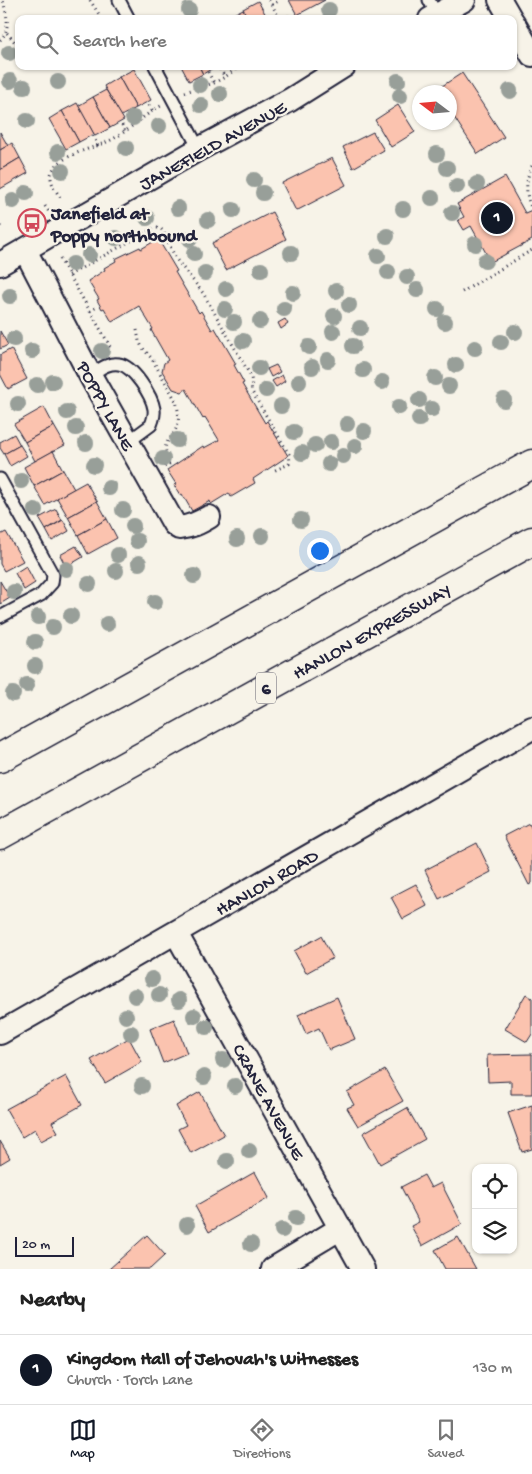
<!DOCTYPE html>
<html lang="en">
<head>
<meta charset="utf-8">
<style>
  :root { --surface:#fff; --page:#f6f6f6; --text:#222; --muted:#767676; --line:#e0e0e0; --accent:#111827 }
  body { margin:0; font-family:"Gochi Hand",sans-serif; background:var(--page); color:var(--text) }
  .controls { position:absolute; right:15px; bottom:15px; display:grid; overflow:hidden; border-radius:10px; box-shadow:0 1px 4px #0004 }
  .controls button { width:45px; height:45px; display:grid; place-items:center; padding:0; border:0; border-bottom:1px solid var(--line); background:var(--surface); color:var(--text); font:25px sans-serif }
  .compass { position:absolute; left:412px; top:85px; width:45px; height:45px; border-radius:50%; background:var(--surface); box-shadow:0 1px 4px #0004; rotate:286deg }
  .scale { position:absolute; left:15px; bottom:12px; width:59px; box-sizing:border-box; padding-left:5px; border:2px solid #22223b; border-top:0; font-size:14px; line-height:18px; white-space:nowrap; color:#22223b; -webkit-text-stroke:4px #f7f3e8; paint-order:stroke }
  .you { position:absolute; left:319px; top:550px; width:18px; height:18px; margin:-12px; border:4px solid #fff; border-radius:50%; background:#1a73e8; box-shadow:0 0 0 8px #1a73e833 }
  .badge { display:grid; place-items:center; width:32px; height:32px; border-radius:50%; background:var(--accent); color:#fff; font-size:16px; font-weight:700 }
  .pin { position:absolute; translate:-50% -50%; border:2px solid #fff; box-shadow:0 1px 5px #0006 }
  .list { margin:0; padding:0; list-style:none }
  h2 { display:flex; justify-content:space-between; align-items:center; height:65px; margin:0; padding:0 20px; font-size:21px }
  h2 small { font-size:16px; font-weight:400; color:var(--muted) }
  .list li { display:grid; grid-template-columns:32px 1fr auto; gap:15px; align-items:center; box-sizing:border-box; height:70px; padding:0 20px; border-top:1px solid var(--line) }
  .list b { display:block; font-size:19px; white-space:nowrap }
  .list p { margin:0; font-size:16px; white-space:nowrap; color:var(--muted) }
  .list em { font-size:16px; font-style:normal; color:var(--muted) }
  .icon { flex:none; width:28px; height:28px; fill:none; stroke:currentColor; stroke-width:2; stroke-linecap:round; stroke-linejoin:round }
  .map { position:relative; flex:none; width:532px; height:1269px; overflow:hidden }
  .search { position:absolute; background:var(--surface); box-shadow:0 1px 4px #0004; left:15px; right:15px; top:15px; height:55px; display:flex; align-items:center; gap:12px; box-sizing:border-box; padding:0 18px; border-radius:10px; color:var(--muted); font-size:19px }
  .sheet { height:135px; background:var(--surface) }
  nav { display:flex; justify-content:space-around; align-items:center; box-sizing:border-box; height:70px; border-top:1px solid var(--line); background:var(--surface); font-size:14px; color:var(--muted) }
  nav a { display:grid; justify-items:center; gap:2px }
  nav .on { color:var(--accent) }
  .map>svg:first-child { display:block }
  .building { fill:#fbc3af; stroke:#22223b }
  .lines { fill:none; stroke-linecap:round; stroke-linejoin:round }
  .service-casing { stroke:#22223b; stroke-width:15 }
  .minor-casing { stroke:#22223b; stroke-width:26 }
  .trunk-casing { stroke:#22223b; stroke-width:31 }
  .path { stroke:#22223b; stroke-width:3; stroke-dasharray:1 4; stroke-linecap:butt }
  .service { stroke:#f7f3e8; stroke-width:11 }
  .minor { stroke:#f7f3e8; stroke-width:22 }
  .trunk { stroke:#f7f3e8; stroke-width:28 }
  .tree { fill:#989f99 }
  .labels { text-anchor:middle; stroke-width:4.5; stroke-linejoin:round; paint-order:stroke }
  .shield { fill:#f7f3e8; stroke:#62616f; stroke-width:1 }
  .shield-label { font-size:18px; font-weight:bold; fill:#22223b }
  .street-label { font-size:19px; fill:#22223b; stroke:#f7f3e8 }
  .poi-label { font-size:19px; font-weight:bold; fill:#22223b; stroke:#f7f3e8; text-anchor:start }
</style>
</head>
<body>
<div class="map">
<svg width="532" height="1269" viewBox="0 0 532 1269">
  <rect width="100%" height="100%" fill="#f7f3e8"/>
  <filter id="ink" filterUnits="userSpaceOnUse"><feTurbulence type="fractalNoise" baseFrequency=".02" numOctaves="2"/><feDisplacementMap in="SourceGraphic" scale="10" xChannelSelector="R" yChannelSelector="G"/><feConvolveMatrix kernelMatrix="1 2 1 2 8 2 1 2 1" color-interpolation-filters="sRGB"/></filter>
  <g filter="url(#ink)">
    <g class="building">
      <path d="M 289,0 L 325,0 L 297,15 Z"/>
      <path d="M 258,1 L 268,19 L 248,19 L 243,9 Z"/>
      <path d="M 243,9 L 248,19 L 229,19 L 228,17 Z"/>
      <path d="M 181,66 L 199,66 L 203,74 L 189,81 Z"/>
      <path d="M 199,66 L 216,66 L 203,74 Z"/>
      <path d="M 134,69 L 151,100 L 136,108 L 119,77 Z"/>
      <path d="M 462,73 L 504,137 L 478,154 L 450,111 L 450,92 L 437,92 L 436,90 Z"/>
      <path d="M 119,77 L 136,108 L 121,116 L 104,86 Z"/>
      <path d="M 106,90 L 124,120 L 110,128 L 93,97 Z"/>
      <path d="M 93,97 L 110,128 L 95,136 L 78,106 Z"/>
      <path d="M 77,103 L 94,134 L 79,142 L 62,111 Z"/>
      <path d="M 398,105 L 415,132 L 391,147 L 375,120 Z"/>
      <path d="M 62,111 L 79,142 L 66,149 L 49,119 Z"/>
      <path d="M 0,132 L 8,146 L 0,150 Z"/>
      <path d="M 373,132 L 384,150 L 353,168 L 343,147 Z"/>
      <path d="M 12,143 L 20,158 L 0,170 L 0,150 Z"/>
      <path d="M 20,158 L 28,173 L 0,189 L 0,170 Z"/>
      <path d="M 332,158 L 346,185 L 296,211 L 282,183 Z"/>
      <path d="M 505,177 L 525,213 L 532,210 L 532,240 L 491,262 L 471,226 L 464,230 L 458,220 L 464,217 L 457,204 Z"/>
      <path d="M 272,212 L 286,239 L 226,270 L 212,243 Z"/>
      <path d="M 158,239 L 177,271 L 175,272 L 199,313 L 201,311 L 212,330 L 215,328 L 236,364 L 234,365 L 244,383 L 242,384 L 265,423 L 267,421 L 288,456 L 253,479 L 255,483 L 231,497 L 229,493 L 211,504 L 210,501 L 192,511 L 182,494 L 180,495 L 174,485 L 176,484 L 167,470 L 203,446 L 204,448 L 219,440 L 205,417 L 203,419 L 186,389 L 182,392 L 173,389 L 162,371 L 164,363 L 168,360 L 151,330 L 153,329 L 139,306 L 112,322 L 104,308 L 102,309 L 97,300 L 99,299 L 88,281 L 105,270 L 104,268 L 116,261 L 115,259 L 140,247 L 141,249 Z"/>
      <path d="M 285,319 L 288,324 L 281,329 L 278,323 Z"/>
      <path d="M 0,331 L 8,345 L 0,349 Z"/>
      <path d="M 11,349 L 27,379 L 8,389 L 0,374 L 0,355 Z"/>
      <path d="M 276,365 L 280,372 L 271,377 L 267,369 Z"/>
      <path d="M 282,375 L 285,381 L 276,387 L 272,381 Z"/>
      <path d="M 44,407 L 54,426 L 25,442 L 14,424 Z"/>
      <path d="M 54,426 L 65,445 L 35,461 L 25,442 Z"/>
      <path d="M 14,434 L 20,445 L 4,454 L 0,448 L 0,442 Z"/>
      <path d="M 20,445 L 27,456 L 10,466 L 4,454 Z"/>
      <path d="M 53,451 L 63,470 L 34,486 L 24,467 Z"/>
      <path d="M 63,470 L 74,489 L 45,505 L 34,486 Z"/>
      <path d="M 86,482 L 97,501 L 68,517 L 57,498 Z"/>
      <path d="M 97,501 L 107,519 L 78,535 L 68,517 Z"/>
      <path d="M 56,509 L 62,520 L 46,530 L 39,518 Z"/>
      <path d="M 107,519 L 117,538 L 88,554 L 78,535 Z"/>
      <path d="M 63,520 L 69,531 L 52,541 L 46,530 Z"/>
      <path d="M 6,532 L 23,561 L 4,571 L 0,564 L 0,535 Z"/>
      <path d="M 76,546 L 83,557 L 66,567 L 60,555 Z"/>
      <path d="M 26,566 L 35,583 L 24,590 L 15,573 Z"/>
      <path d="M 0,581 L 10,598 L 0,604 Z"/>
      <path d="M 529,823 L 532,828 L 532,883 L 529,885 L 504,836 Z"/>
      <path d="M 477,843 L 491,872 L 439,899 L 425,870 Z"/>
      <path d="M 416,884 L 427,906 L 403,919 L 391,897 Z"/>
      <path d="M 321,936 L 333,958 L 306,973 L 294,951 Z"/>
      <path d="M 526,994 L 532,998 L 532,1034 L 527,1042 L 505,1029 Z"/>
      <path d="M 337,997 L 355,1039 L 329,1050 L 319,1028 L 306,1034 L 298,1015 Z"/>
      <path d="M 174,1019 L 187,1053 L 163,1063 L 150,1029 Z"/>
      <path d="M 129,1038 L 142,1062 L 105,1083 L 91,1060 Z"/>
      <path d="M 532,1054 L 532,1094 L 511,1094 L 511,1081 L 488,1082 L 487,1055 Z"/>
      <path d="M 385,1070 L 403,1101 L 358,1126 L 347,1108 L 354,1105 L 347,1092 Z"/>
      <path d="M 66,1076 L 82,1105 L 52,1122 L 58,1132 L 41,1141 L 35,1129 L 22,1137 L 6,1109 Z"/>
      <path d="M 200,1092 L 224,1135 L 191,1153 L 178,1129 L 186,1125 L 176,1106 Z"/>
      <path d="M 532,1105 L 532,1149 L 522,1152 L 508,1113 Z"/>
      <path d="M 407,1108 L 425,1139 L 380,1164 L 363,1133 Z"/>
      <path d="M 0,1141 L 10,1158 L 0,1164 Z"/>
      <path d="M 255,1172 L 269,1198 L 209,1232 L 195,1206 Z"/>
      <path d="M 424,1175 L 431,1188 L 441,1183 L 462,1224 L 422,1246 L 411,1226 L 419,1222 L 401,1187 Z"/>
      <path d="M 147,1235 L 165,1255 L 150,1269 L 109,1269 Z"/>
      <path d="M 458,1237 L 476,1269 L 445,1269 L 435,1250 Z"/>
    </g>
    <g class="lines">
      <defs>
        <g id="service">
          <path d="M 119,0 L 129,19"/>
          <path d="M 429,0 L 437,15"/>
          <path d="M 155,66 L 199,149"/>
          <path d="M 90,375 C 99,370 108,362 119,364 C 133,366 152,396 154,409 C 155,415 153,420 151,425 L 128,442"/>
          <path d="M 0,479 L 53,575 L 52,583 L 41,595 L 0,617"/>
        </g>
        <g id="minor">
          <path d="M 500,0 L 511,19"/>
          <path d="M 430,19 L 464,0"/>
          <path d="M 513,22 L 532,55"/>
          <path d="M 25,250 L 90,375 L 174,524 L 179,528 C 191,527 199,523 209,517"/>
          <path d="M 0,264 L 199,149 L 290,100 L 344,66"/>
          <path d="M 176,933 L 363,1269"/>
          <path d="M 0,1033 L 532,728"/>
          <path d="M 273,1269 L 341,1228"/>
        </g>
        <g id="trunk">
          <path d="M 0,758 L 532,464"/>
          <path d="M 0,835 L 532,541"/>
        </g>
      </defs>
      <use href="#service" class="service-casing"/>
      <use href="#minor" class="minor-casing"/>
      <use href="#trunk" class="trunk-casing"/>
      <g class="path">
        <path d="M 90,0 L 100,16"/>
        <path d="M 269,0 L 280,19"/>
        <path d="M 272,5 L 280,0"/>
        <path d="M 284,19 L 292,14"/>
        <path d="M 7,33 L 19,47"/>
        <path d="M 0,40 C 12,29 6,14 3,0"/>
        <path d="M 220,69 L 225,77"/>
        <path d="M 208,72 L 214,83"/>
        <path d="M 200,77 L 205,86"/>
        <path d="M 185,92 L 214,83 L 225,77 L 240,66"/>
        <path d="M 149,105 L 153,111"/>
        <path d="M 136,112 L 141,121"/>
        <path d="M 122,125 L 125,132"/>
        <path d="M 93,136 L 98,146"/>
        <path d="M 532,166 C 525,180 525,196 532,209"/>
        <path d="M 60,197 C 56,191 48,180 52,172 C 60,154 93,149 109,141 C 128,132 143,115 161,106"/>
        <path d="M 45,206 L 49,212"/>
        <path d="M 27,216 L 32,223"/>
        <path d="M 0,226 L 2,230"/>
        <path d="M 60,259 L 110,346 L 114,348"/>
        <path d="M 69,275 L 154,228 L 160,228 L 163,231 L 176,259 L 203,293 L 249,373 C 254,383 250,384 252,392 L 289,454 L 290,462 L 289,464 L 273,471"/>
        <path d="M 462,292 L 532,250"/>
        <path d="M 90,311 L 97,307"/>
        <path d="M 137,330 L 139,341 L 142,347 L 152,359 L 176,401 C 178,409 180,418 177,426 C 171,444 158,440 171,463 L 164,467"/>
      </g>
      <use href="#service" class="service"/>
      <use href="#minor" class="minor"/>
      <use href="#trunk" class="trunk"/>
    </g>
    <g class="tree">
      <circle cx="189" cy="10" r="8"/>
      <circle cx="329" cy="10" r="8"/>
      <circle cx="9" cy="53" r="8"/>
      <circle cx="10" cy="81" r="8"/>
      <circle cx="398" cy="81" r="8"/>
      <circle cx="58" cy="82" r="8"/>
      <circle cx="200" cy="85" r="8"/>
      <circle cx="24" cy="87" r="8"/>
      <circle cx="510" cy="91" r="8"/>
      <circle cx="220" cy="94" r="8"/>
      <circle cx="400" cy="96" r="8"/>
      <circle cx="201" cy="105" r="8"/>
      <circle cx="133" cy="118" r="8"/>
      <circle cx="27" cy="121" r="8"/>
      <circle cx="159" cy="126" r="8"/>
      <circle cx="126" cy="148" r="8"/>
      <circle cx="58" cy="152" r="8"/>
      <circle cx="437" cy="154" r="8"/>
      <circle cx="447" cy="168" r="8"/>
      <circle cx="62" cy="171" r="8"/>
      <circle cx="254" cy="180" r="8"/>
      <circle cx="477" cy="184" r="8"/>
      <circle cx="457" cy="186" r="8"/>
      <circle cx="26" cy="193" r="8"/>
      <circle cx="263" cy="193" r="8"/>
      <circle cx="432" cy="198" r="8"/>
      <circle cx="13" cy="201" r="8"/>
      <circle cx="178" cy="208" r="8"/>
      <circle cx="403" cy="209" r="8"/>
      <circle cx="233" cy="210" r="8"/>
      <circle cx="452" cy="213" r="8"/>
      <circle cx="147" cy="218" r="8"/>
      <circle cx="208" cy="220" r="8"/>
      <circle cx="387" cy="236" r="8"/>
      <circle cx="116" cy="238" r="8"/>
      <circle cx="190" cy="239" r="8"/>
      <circle cx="475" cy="244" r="8"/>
      <circle cx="291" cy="253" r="8"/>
      <circle cx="194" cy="254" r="8"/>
      <circle cx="89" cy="255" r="8"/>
      <circle cx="378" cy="256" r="8"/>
      <circle cx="485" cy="261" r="8"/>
      <circle cx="73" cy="264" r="8"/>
      <circle cx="261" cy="270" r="8"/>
      <circle cx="388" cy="272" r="8"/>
      <circle cx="205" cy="273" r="8"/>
      <circle cx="407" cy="277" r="8"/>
      <circle cx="226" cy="289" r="8"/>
      <circle cx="417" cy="290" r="8"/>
      <circle cx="336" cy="291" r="8"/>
      <circle cx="293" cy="293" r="8"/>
      <circle cx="10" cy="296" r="8"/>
      <circle cx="349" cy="305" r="8"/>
      <circle cx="225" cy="309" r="8"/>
      <circle cx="284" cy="309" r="8"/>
      <circle cx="437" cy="309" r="8"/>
      <circle cx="334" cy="316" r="8"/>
      <circle cx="260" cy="321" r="8"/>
      <circle cx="234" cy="322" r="8"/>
      <circle cx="445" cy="322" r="8"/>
      <circle cx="360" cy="328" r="8"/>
      <circle cx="333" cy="332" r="8"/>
      <circle cx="515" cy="332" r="8"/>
      <circle cx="14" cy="339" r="8"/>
      <circle cx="243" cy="341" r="8"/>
      <circle cx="501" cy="342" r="8"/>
      <circle cx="353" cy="346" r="8"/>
      <circle cx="309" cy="347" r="8"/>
      <circle cx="475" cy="348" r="8"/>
      <circle cx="32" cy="351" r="8"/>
      <circle cx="102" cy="351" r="8"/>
      <circle cx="328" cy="360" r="8"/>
      <circle cx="456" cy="365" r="8"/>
      <circle cx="312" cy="367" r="8"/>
      <circle cx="259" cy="368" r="8"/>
      <circle cx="363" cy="370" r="8"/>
      <circle cx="435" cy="378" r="8"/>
      <circle cx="53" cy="382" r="8"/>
      <circle cx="299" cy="382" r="8"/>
      <circle cx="382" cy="382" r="8"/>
      <circle cx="37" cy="385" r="8"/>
      <circle cx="449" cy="386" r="8"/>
      <circle cx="266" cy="390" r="8"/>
      <circle cx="419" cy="400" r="8"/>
      <circle cx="504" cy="400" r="8"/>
      <circle cx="18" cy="404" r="8"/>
      <circle cx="281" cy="406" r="8"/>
      <circle cx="399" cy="407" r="8"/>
      <circle cx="432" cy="409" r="8"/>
      <circle cx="67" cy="412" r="8"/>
      <circle cx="419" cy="419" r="8"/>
      <circle cx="347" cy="424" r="8"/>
      <circle cx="76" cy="428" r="8"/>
      <circle cx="364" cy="431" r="8"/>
      <circle cx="294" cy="432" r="8"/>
      <circle cx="177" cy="440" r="8"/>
      <circle cx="331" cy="442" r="8"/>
      <circle cx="86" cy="443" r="8"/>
      <circle cx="315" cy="445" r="8"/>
      <circle cx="355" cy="446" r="8"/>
      <circle cx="302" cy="453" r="8"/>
      <circle cx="343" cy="456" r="8"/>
      <circle cx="163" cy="459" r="8"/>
      <circle cx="329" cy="464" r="8"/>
      <circle cx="94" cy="465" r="8"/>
      <circle cx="21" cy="481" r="8"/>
      <circle cx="109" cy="488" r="8"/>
      <circle cx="35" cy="510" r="8"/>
      <circle cx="123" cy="510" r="8"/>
      <circle cx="301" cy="520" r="8"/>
      <circle cx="133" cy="526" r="8"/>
      <circle cx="262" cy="536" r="8"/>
      <circle cx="237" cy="539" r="8"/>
      <circle cx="137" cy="541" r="8"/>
      <circle cx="118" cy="555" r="8"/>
      <circle cx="139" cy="563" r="8"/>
      <circle cx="66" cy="569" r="8"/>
      <circle cx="116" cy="571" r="8"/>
      <circle cx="194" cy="576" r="8"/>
      <circle cx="89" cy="584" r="8"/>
      <circle cx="14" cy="592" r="8"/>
      <circle cx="155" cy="602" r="8"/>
      <circle cx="71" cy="616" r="8"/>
      <circle cx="38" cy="617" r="8"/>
      <circle cx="107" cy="624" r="8"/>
      <circle cx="53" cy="627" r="8"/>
      <circle cx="35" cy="642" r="8"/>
      <circle cx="35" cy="666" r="8"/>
      <circle cx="27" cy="685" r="8"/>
      <circle cx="13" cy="694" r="8"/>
      <circle cx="152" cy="979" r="8"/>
      <circle cx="159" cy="995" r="8"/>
      <circle cx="135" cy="996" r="8"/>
      <circle cx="179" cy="1000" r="8"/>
      <circle cx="126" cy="1016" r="8"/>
      <circle cx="194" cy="1016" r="8"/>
      <circle cx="206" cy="1027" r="8"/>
      <circle cx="131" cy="1033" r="8"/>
      <circle cx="223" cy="1060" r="8"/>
      <circle cx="204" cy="1077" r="8"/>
      <circle cx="142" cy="1086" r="8"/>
      <circle cx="235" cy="1086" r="8"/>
      <circle cx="249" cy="1151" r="8"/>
      <circle cx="227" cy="1161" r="8"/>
      <circle cx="296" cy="1218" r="8"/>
      <circle cx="187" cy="1225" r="8"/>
      <circle cx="282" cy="1230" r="8"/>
      <circle cx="251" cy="1244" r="8"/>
    </g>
  </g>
  <defs>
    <symbol id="bus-ring" viewBox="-11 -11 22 22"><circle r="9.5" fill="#f7f3e8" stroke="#d1495b" stroke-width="1.5"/><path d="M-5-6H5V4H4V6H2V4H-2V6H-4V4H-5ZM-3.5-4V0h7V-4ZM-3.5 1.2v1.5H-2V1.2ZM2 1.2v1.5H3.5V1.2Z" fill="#d1495b"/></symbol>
  </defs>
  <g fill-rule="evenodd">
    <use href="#bus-ring" x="16" y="207" width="32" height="32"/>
  </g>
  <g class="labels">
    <rect class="shield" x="256" y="672.5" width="20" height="31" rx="4"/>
    <g class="shield-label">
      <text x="266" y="694">6</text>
    </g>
    <g class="street-label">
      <text transform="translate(212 144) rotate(-29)" y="7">JANEFIELD AVENUE</text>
      <text transform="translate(107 405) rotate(61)" y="7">POPPY LANE</text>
      <text transform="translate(371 630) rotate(-29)" y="7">HANLON EXPRESSWAY</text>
      <text transform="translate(266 881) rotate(-30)" y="7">HANLON ROAD</text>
      <text transform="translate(270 1101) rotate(61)" y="7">CRANE AVENUE</text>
    </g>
    <g class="poi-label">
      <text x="51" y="219">Janefield at<tspan x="51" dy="22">Poppy northbound</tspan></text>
    </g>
  </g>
</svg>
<div class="controls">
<button><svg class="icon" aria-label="locate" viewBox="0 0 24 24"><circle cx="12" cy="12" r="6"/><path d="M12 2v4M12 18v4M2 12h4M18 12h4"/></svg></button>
<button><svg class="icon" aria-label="layers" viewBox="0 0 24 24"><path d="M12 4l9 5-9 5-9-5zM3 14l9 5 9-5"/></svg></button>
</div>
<svg class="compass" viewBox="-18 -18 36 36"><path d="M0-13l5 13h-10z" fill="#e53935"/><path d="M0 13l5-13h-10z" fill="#767676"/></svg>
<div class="scale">20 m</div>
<div class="you"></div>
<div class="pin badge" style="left:497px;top:218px">1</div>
<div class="search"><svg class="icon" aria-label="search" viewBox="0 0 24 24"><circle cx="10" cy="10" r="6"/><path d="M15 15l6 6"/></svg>Search here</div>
</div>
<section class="sheet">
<h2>Nearby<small></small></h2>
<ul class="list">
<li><span class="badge">1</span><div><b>Kingdom Hall of Jehovah's Witnesses</b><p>Church · Torch Lane</p></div><em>130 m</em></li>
</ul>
</section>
<nav>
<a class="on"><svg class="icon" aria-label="map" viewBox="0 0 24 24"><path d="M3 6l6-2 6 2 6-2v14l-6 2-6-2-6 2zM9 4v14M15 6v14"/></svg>Map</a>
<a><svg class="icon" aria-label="directions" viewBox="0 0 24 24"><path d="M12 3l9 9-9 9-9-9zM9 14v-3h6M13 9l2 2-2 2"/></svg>Directions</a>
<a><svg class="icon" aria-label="saved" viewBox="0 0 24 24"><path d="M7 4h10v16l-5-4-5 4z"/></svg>Saved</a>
</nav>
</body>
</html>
